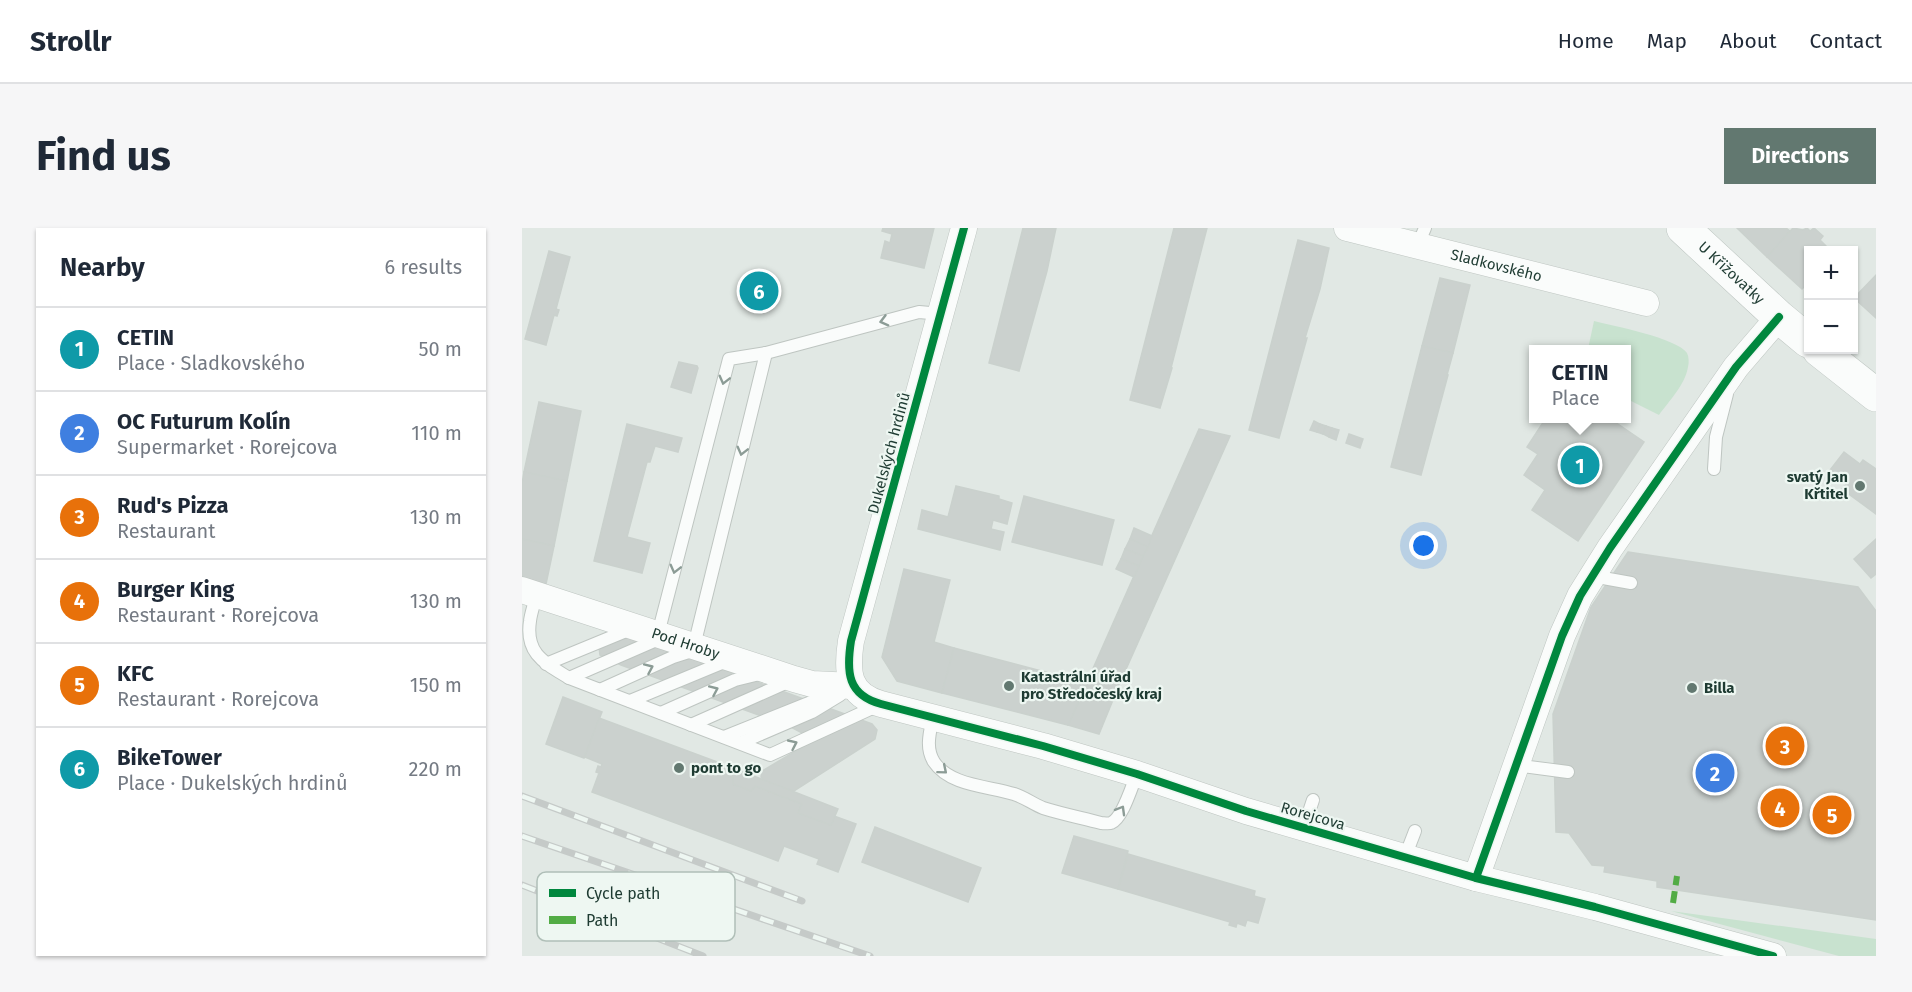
<!DOCTYPE html>
<html lang="en">
<head>
<meta charset="utf-8">
<style>
  :root { --surface:#fff; --page:#f6f6f7; --text:#1f2937; --muted:#747a83; --line:#e0e1e3; --accent:#627870 }
  body { margin:0; font-family:"Fira Sans",sans-serif; background:var(--page); color:var(--text) }
  .controls { position:absolute; right:18px; top:18px; display:grid; overflow:hidden; border-radius:0px; box-shadow:0 2px 4px #0004 }
  .controls button { width:54px; height:54px; display:grid; place-items:center; padding:0; border:0; border-bottom:2px solid var(--line); background:var(--surface); color:var(--text); font:30px sans-serif }
  .you { position:absolute; left:902px; top:318px; width:21px; height:21px; margin:-15px; border:4px solid #fff; border-radius:50%; background:#1a73e8; box-shadow:0 0 0 9px #1a73e833 }
  .badge { display:grid; place-items:center; width:39px; height:39px; border-radius:50%; background:var(--accent); color:#fff; font-size:20px; font-weight:700 }
  .pin { position:absolute; translate:-50% -50%; border:3px solid #fff; box-shadow:0 2px 6px #0006 }
  .popup { position:absolute; left:1007px; top:117px; width:102px; height:78px; box-sizing:border-box; display:grid; place-content:center; border-radius:0px; background:var(--surface); filter:drop-shadow(0 2px 4px #0005); font-size:20px; white-space:nowrap; color:var(--muted) }
  .popup b { font-size:22px; color:var(--text) }
  .popup::after { content:''; position:absolute; left:50%; top:100%; margin-left:-12px; border:12px solid transparent; border-top-color:var(--surface) }
  .list { margin:0; padding:0; list-style:none }
  h2 { display:flex; justify-content:space-between; align-items:center; height:78px; margin:0; padding:0 24px; font-size:26px }
  h2 small { font-size:20px; font-weight:400; color:var(--muted) }
  .list li { display:grid; grid-template-columns:39px 1fr auto; gap:18px; align-items:center; box-sizing:border-box; height:84px; padding:0 24px; border-top:2px solid var(--line) }
  .list b { display:block; font-size:22px; white-space:nowrap }
  .list p { margin:0; font-size:20px; white-space:nowrap; color:var(--muted) }
  .list em { font-size:20px; font-style:normal; color:var(--muted) }
  .map { position:relative; flex:none; width:1354px; height:728px; overflow:hidden; border-radius:0px }
  header { display:flex; align-items:center; gap:36px; box-sizing:border-box; height:84px; padding:0 30px; background:var(--surface); border-bottom:2px solid var(--line) }
  header strong { font-size:28px }
  nav { display:flex; gap:33px; margin-inline-start:auto; font-size:21px }
  .intro { display:flex; align-items:center; justify-content:space-between; box-sizing:border-box; height:144px; padding:0 36px }
  h1 { margin:0; font-size:42px }
  .button { padding:15px 27px; border-radius:0px; background:var(--accent); color:#fff; font-size:21px; font-weight:700 }
  main { display:flex; gap:36px; padding:0 36px }
  aside { flex:1; background:var(--surface); border-radius:0px; box-shadow:0 2px 4px #0004 }
  .map>svg:first-child { display:block }
  .green { fill:#c8e2cf }
  .building { fill:#cbd1ce; stroke:#cad1cd; stroke-width:1.5 }
  .lines { fill:none; stroke-linecap:round; stroke-linejoin:round }
  .lane-casing { stroke:#bec5c1; stroke-width:14 }
  .street-casing { stroke:#bec5c1; stroke-width:27 }
  .secondary-casing { stroke:#bdc5c1; stroke-width:34 }
  .lane { stroke:#fafcfb; stroke-width:12 }
  .street { stroke:#fafcfb; stroke-width:26 }
  .secondary { stroke:#fafcfb; stroke-width:33 }
  .rail-casing { stroke:#c5cac8; stroke-width:7 }
  .rail { stroke:#eef7f2; stroke-width:4.5; stroke-dasharray:14; stroke-linecap:butt }
  .quiet { stroke:#52ac45; stroke-width:6; stroke-dasharray:12 6; stroke-linecap:butt }
  .cycleway-casing { stroke:#eef7f2; stroke-width:11 }
  .cycleway { stroke:#00873e; stroke-width:8 }
  .oneway { stroke:#8c9c96 }
  .poi-dot { fill:#627870; stroke:#eef7f2; stroke-width:2 }
  .labels { text-anchor:middle; stroke-width:4.5; stroke-linejoin:round; paint-order:stroke }
  .street-label { font-size:15px; fill:#1e3b32; stroke:#eef7f2 }
  .poi-label { font-size:15px; font-weight:bold; fill:#1e3b32; stroke:#eef7f2; text-anchor:start }
  .key { fill:#eef7f2; stroke:#b0bfb8; stroke-width:1.5 }
  .key-label { font-size:16px; fill:#1e3b32 }
</style>
</head>
<body>
<header>
<strong>Strollr</strong>
<nav><a>Home</a><a>Map</a><a>About</a><a>Contact</a></nav>
</header>
<div class="intro"><h1>Find us</h1><a class="button">Directions</a></div>
<main>
<aside>
<h2>Nearby<small>6 results</small></h2>
<ul class="list">
<li><span class="badge" style="background:#0f9aa8">1</span><div><b>CETIN</b><p>Place · Sladkovského</p></div><em>50 m</em></li>
<li><span class="badge" style="background:#3f7fe0">2</span><div><b>OC Futurum Kolín</b><p>Supermarket · Rorejcova</p></div><em>110 m</em></li>
<li><span class="badge" style="background:#e8710a">3</span><div><b>Rud's Pizza</b><p>Restaurant</p></div><em>130 m</em></li>
<li><span class="badge" style="background:#e8710a">4</span><div><b>Burger King</b><p>Restaurant · Rorejcova</p></div><em>130 m</em></li>
<li><span class="badge" style="background:#e8710a">5</span><div><b>KFC</b><p>Restaurant · Rorejcova</p></div><em>150 m</em></li>
<li><span class="badge" style="background:#0f9aa8">6</span><div><b>BikeTower</b><p>Place · Dukelských hrdinů</p></div><em>220 m</em></li>
</ul>
</aside>
<div class="map">
<svg width="1354" height="728" viewBox="0 0 1354 728">
  <rect width="100%" height="100%" fill="#e1e8e4"/>
  <g class="green">
    <path d="M 1072,93 C 1091,98 1155,110 1165,125 C 1167,129 1167,135 1166,139 C 1163,157 1147,173 1137,187 L 1105,171 L 1104,122 L 1066,121 Z"/>
    <path d="M 1149,683 L 1354,711 L 1354,728 L 1317,728 Z"/>
  </g>
  <g class="building">
    <path d="M 361,0 L 412,0 L 402,40 L 359,30 L 363,13 L 368,15 L 370,6 L 360,3 Z"/>
    <path d="M 501,0 L 534,0 L 525,43 L 497,143 L 467,135 Z"/>
    <path d="M 652,0 L 685,0 L 649,140 L 650,140 L 638,180 L 608,172 Z"/>
    <path d="M 1215,0 L 1264,0 L 1268,3 L 1245,29 Z"/>
    <path d="M 1271,0 L 1281,2 L 1285,0 L 1288,3 L 1292,0 L 1301,8 L 1298,12 L 1306,20 L 1304,22 L 1286,22 L 1286,55 L 1280,61 L 1245,29 Z"/>
    <path d="M 776,12 L 807,20 L 798,61 L 783,110 L 785,110 L 757,210 L 727,202 Z"/>
    <path d="M 27,23 L 48,29 L 34,81 L 37,82 L 35,88 L 32,87 L 24,117 L 3,111 Z"/>
    <path d="M 1354,47 L 1354,90 L 1332,70 Z"/>
    <circle cx="237" cy="63" r="13"/>
    <path d="M 918,50 L 948,57 L 931,125 L 900,118 Z"/>
    <path d="M 900,118 L 931,125 L 925,147 L 926,147 L 899,247 L 869,239 Z"/>
    <path d="M 157,134 L 175,138 L 176,140 L 169,165 L 149,159 Z"/>
    <path d="M 17,174 L 59,183 L 45,253 L 2,244 Z"/>
    <path d="M 1024,190 L 1087,190 L 1122,214 L 1056,313 L 1010,282 L 1023,262 L 1002,247 L 1016,226 L 1005,219 Z"/>
    <path d="M 792,193 L 798,196 L 795,204 L 788,202 Z"/>
    <path d="M 105,196 L 160,210 L 156,224 L 133,218 L 128,234 L 125,234 L 105,309 L 128,315 L 120,345 L 72,333 Z"/>
    <path d="M 798,196 L 804,198 L 801,206 L 795,204 Z"/>
    <path d="M 804,198 L 810,200 L 807,209 L 801,206 Z"/>
    <path d="M 810,200 L 817,202 L 814,212 L 807,209 Z"/>
    <path d="M 677,201 L 708,208 L 597,457 L 596,466 L 593,467 L 577,506 L 546,497 Z"/>
    <path d="M 827,206 L 841,211 L 838,220 L 824,215 Z"/>
    <path d="M 1322,224 L 1338,236 L 1341,232 L 1354,241 L 1354,286 L 1320,261 L 1325,255 L 1308,242 Z"/>
    <path d="M 2,244 L 45,253 L 32,318 L 0,311 L 0,256 Z"/>
    <path d="M 434,258 L 477,268 L 477,271 L 490,275 L 485,296 L 471,292 L 469,301 L 482,304 L 478,322 L 396,301 L 400,282 L 426,289 Z"/>
    <path d="M 502,268 L 592,292 L 580,337 L 490,314 Z"/>
    <path d="M 612,300 L 630,308 L 626,319 L 608,311 Z"/>
    <path d="M 0,311 L 32,318 L 24,356 L 0,350 Z"/>
    <path d="M 608,311 L 626,319 L 621,328 L 603,321 Z"/>
    <path d="M 1354,311 L 1354,346 L 1349,350 L 1332,331 Z"/>
    <path d="M 603,321 L 621,328 L 617,338 L 599,331 Z"/>
    <path d="M 1106,324 L 1336,359 L 1354,383 L 1354,692 L 1135,659 L 1135,653 L 1082,644 L 1083,638 L 1070,637 L 1047,605 L 1034,604 L 1031,486 L 1069,379 Z"/>
    <path d="M 599,331 L 617,338 L 612,349 L 594,341 Z"/>
    <path d="M 382,341 L 428,352 L 412,414 L 432,420 L 420,465 L 375,453 L 360,429 Z"/>
    <path d="M 106,407 L 350,496 L 355,502 L 353,511 L 272,563 L 243,554 L 239,549 L 240,543 L 284,517 L 286,508 L 267,498 L 99,437 L 78,427 L 77,419 Z"/>
    <path d="M 432,420 L 565,455 L 546,497 L 420,465 Z"/>
    <path d="M 41,469 L 80,484 L 62,530 L 24,516 Z"/>
    <path d="M 77,490 L 206,538 L 203,547 L 211,550 L 211,556 L 229,563 L 233,558 L 280,576 L 276,585 L 309,597 L 312,588 L 334,596 L 316,644 L 295,636 L 297,631 L 262,618 L 256,633 L 70,564 L 77,545 L 74,544 L 76,538 L 79,539 L 80,536 L 63,529 Z"/>
    <path d="M 206,538 L 316,581 L 309,597 L 276,585 L 280,576 L 233,558 L 229,563 L 211,556 L 211,550 L 203,547 Z"/>
    <path d="M 353,599 L 459,640 L 446,674 L 340,634 Z"/>
    <path d="M 552,608 L 606,623 L 596,661 L 540,645 Z"/>
    <path d="M 606,626 L 733,663 L 732,668 L 743,671 L 736,695 L 725,692 L 723,698 L 715,695 L 714,699 L 707,697 L 708,694 L 596,661 Z"/>
  </g>
  <g class="lines">
    <defs>
      <g id="lane">
        <path d="M 895,19 L 903,0"/>
        <path d="M 1192,241 L 1194,209 L 1205,166"/>
        <path d="M 1070,348 L 1109,355"/>
        <path d="M 14,366 C 13,375 9,384 8,393 C 3,426 23,435 47,450 L 248,527 L 357,477"/>
        <path d="M 136,406 L 207,131 L 244,125 L 397,84 L 419,86"/>
        <path d="M 172,418 L 244,125"/>
        <path d="M 24,436 L 109,401"/>
        <path d="M 47,450 L 139,410"/>
        <path d="M 78,462 L 151,429 L 173,422"/>
        <path d="M 108,473 L 207,432"/>
        <path d="M 139,485 L 213,452 L 241,445"/>
        <path d="M 411,489 C 408,504 403,520 412,534 C 428,558 467,558 492,566 C 502,569 511,576 521,580 C 540,586 560,590 579,595 C 581,595 587,596 589,595 C 601,590 610,557 615,546"/>
        <path d="M 169,497 L 270,452"/>
        <path d="M 202,509 L 314,464"/>
        <path d="M 218,515 L 290,484 L 318,467"/>
        <path d="M 993,537 L 1046,544"/>
        <path d="M 782,599 L 791,572"/>
        <path d="M 883,629 L 893,603"/>
      </g>
      <g id="street">
        <path d="M 442,0 L 329,413 C 324,445 326,467 359,476 L 521,518 L 615,546 L 724,583 L 954,650 L 1073,679 L 1251,728"/>
        <path id="s1" d="M 825,0 L 1124,75"/>
        <path id="s2" d="M 0,362 L 272,451 L 290,456 L 331,458"/>
        <path d="M 954,650 L 1040,408 L 1058,368 L 1088,320 L 1214,139 L 1257,89"/>
      </g>
      <g id="secondary">
        <path id="s3" d="M 1161,0 L 1257,89 L 1286,113"/>
        <path d="M 1297,122 L 1354,167"/>
      </g>
    </defs>
    <use href="#lane" class="lane-casing"/>
    <use href="#street" class="street-casing"/>
    <use href="#secondary" class="secondary-casing"/>
    <use href="#lane" class="lane"/>
    <use href="#street" class="street"/>
    <use href="#secondary" class="secondary"/>
    <defs>
      <g id="rail">
        <path d="M 0,568 L 280,673"/>
        <path d="M 0,608 L 348,728"/>
        <path d="M 0,657 L 181,728"/>
      </g>
    </defs>
    <use href="#rail" class="rail-casing"/>
    <use href="#rail" class="rail"/>
    <path class="quiet" d="M 1151,675 L 1155,648"/>
    <defs>
      <g id="cycleway">
        <path d="M 442,0 L 329,413 C 324,445 326,467 359,476 L 521,518 L 615,546 L 724,583 L 954,650 L 1073,679 L 1251,728"/>
        <path d="M 954,650 L 1040,408 L 1058,368 L 1088,320 L 1214,139 L 1257,89"/>
      </g>
    </defs>
    <use href="#cycleway" class="cycleway-casing"/>
    <use href="#cycleway" class="cycleway"/>
  </g>
  <defs><path id="oneway-chevron" d="M-2-3.5L2.5 0L-2 3.5" fill="none" stroke-width="1.6" stroke-linecap="round" stroke-linejoin="round" transform="scale(1.5)"/></defs>
  <g class="oneway">
    <use href="#oneway-chevron" transform="translate(362 93) rotate(165)"/>
    <use href="#oneway-chevron" transform="translate(202 152) rotate(104)"/>
    <use href="#oneway-chevron" transform="translate(220 223) rotate(104)"/>
    <use href="#oneway-chevron" transform="translate(153 341) rotate(104)"/>
    <use href="#oneway-chevron" transform="translate(127 440) rotate(-24)"/>
    <use href="#oneway-chevron" transform="translate(192 462) rotate(-24)"/>
    <use href="#oneway-chevron" transform="translate(271 516) rotate(-25)"/>
    <use href="#oneway-chevron" transform="translate(421 542) rotate(40)"/>
    <use href="#oneway-chevron" transform="translate(599 582) rotate(-60)"/>
  </g>
  <g class="poi-dot">
    <circle cx="1338" cy="258" r="6"/>
    <circle cx="487" cy="458" r="6"/>
    <circle cx="1170" cy="460" r="6"/>
    <circle cx="157" cy="540" r="6"/>
  </g>
  <g class="labels">
    <g class="street-label">
      <text dy="5" stroke="none"><textPath href="#s1" startOffset="154">Sladkovského</textPath></text>
      <text dy="5" stroke="none"><textPath href="#s3" startOffset="66">U Křižovatky</textPath></text>
      <text transform="translate(367 225) rotate(-75)" y="5">Dukelských hrdinů</text>
      <text dy="5" stroke="none"><textPath href="#s2" startOffset="172">Pod Hroby</textPath></text>
      <text transform="translate(791 588) rotate(16)" y="5">Rorejcova</text>
    </g>
    <g class="poi-label">
      <text x="1326" y="254" text-anchor="end">svatý Jan<tspan x="1326" dy="17">Křtitel</tspan></text>
      <text x="499" y="454">Katastrální úřad<tspan x="499" dy="17">pro Středočeský kraj</tspan></text>
      <text x="1182" y="465">Billa</text>
      <text x="169" y="545">pont to go</text>
    </g>
  </g>
  <rect x="15" y="644" width="198" height="69" rx="9" class="key"/>
  <rect x="27" y="661" width="27" height="8" fill="#00873e"/>
  <rect x="27" y="688" width="27" height="8" fill="#52ac45"/>
  <g class="key-label">
    <text x="64" y="671">Cycle path</text>
    <text x="64" y="698">Path</text>
  </g>
</svg>
<div class="controls">
<button>+</button>
<button>−</button>
</div>
<div class="you"></div>
<div class="pin badge" style="left:1058px;top:237px;background:#0f9aa8">1</div>
<div class="popup"><b>CETIN</b>Place</div>
<div class="pin badge" style="left:1193px;top:545px;background:#3f7fe0">2</div>
<div class="pin badge" style="left:1263px;top:518px;background:#e8710a">3</div>
<div class="pin badge" style="left:1258px;top:580px;background:#e8710a">4</div>
<div class="pin badge" style="left:1310px;top:587px;background:#e8710a">5</div>
<div class="pin badge" style="left:237px;top:63px;background:#0f9aa8">6</div>
</div>
</main>
</body>
</html>
